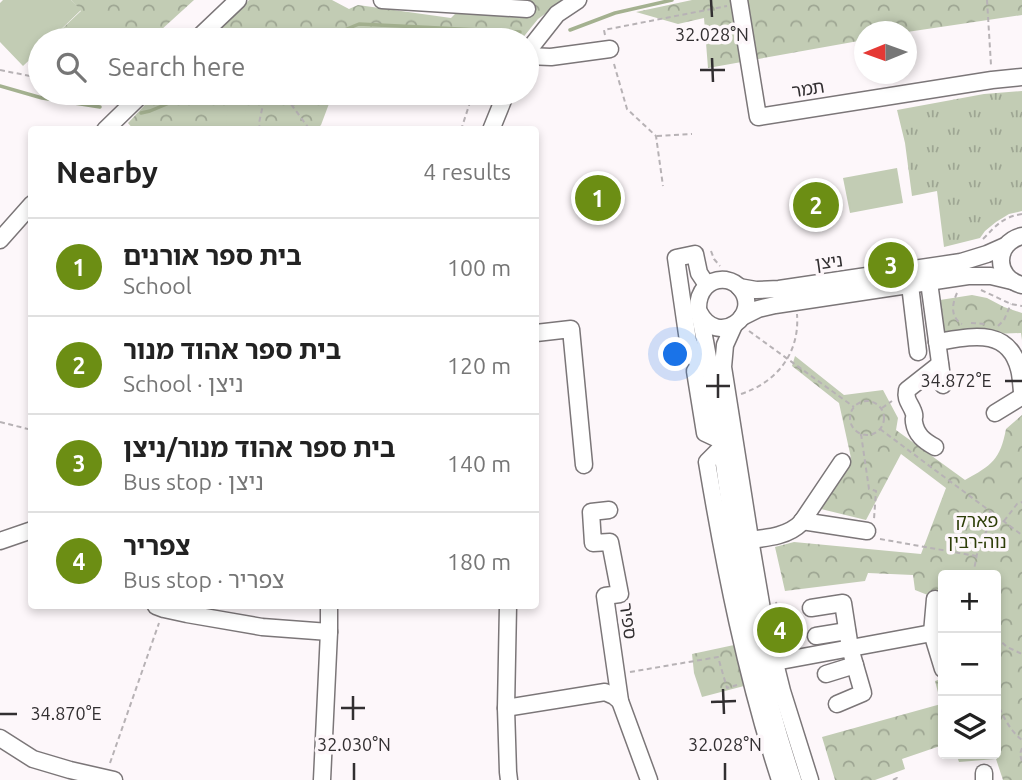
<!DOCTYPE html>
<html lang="en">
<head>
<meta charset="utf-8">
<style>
  :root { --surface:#fff; --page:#f2f2f2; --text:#222; --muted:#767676; --line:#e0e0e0; --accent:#6c8e14 }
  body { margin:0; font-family:Ubuntu,"Noto Sans Hebrew",sans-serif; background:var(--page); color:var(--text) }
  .controls { position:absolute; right:21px; bottom:21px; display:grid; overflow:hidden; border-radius:7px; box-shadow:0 4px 10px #0003 }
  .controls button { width:63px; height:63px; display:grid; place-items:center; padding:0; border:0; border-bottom:2px solid var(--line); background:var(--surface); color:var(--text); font:35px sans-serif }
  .compass { position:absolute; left:854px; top:21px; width:63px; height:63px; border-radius:50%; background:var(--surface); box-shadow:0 4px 10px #0003; rotate:269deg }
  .you { position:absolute; left:676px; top:355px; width:24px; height:24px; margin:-18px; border:5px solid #fff; border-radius:50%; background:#1a73e8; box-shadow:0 0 0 10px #1a73e833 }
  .badge { display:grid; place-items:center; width:46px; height:46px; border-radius:50%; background:var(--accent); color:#fff; font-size:23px; font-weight:700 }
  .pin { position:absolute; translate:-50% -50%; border:4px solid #fff; box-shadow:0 2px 7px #0006 }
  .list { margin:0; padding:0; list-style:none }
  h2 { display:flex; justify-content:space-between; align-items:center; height:91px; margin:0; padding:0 28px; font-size:30px }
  h2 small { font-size:23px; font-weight:400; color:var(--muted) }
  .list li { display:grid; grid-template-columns:46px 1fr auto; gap:21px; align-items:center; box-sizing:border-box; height:98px; padding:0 28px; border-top:2px solid var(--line) }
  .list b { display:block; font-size:26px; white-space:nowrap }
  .list p { margin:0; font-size:23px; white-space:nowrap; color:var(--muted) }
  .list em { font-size:23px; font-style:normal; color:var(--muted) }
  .icon { flex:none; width:38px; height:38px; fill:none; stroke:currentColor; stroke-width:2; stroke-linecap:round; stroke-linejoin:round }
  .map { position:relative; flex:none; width:1022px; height:780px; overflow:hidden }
  .search { position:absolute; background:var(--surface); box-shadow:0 4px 10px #0003; left:28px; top:28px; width:511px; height:77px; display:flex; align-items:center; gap:18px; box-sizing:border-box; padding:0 24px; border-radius:38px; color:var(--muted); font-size:26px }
  .panel { position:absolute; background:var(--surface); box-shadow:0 4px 10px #0003; left:28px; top:126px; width:511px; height:483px; border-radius:7px }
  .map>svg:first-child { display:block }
  .grass { fill:url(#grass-tufts) }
  .park { fill:url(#park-crowns) }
  .pitch { fill:#c2ccb4 }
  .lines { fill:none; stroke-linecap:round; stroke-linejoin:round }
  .stream { stroke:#a4b190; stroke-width:3.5 }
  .minor-casing { stroke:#7b7678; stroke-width:19 }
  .path { stroke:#b7b2b5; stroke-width:2; stroke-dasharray:5 3.5; stroke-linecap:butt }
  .minor { stroke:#fff; stroke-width:16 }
  .ticks { fill:none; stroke:#322f31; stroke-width:2.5 }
  .labels { text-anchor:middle; stroke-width:7; stroke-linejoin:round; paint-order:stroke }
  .street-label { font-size:18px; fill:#322f31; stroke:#fdf7fa }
  .park-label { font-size:18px; fill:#2e3e08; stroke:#fdf7fa }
  .ticks-label { font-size:18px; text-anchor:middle; fill:#322f31; stroke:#fdf7fa; stroke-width:7; stroke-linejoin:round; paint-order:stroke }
</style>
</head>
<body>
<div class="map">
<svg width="1022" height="780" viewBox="0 0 1022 780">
  <defs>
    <pattern id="grass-tufts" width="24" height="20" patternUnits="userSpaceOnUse" patternTransform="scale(1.75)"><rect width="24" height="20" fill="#c2ccb4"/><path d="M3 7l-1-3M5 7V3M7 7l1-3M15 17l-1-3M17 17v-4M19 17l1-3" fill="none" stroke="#9ea693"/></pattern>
    <pattern id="park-crowns" width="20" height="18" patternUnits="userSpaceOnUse" patternTransform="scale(1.75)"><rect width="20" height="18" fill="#c2ccb4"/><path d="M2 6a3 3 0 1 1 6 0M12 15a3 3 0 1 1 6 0" fill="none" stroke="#9ea693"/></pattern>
  </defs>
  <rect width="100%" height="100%" fill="#fdf7fa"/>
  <path class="grass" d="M 1022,91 L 1022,211 L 1009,214 L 996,222 L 985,231 L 980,238 L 944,247 L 937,191 L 912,196 L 905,143 L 897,110 L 984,94 Z"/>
  <g class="park">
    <path d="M 71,0 L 194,0 L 150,40 L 50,40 L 81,11 Z"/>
    <path d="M 249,0 L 332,0 L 349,9 L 358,5 L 451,18 L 469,0 L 564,0 L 538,19 L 521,40 L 207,40 Z"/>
    <path d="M 692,0 L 1022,0 L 1022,15 L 907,32 L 864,32 L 864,40 L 708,68 L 704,18 L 678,24 L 636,12 Z"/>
    <path d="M 156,93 L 333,93 L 321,125 L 317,129 L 134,130 L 128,123 Z"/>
    <path d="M 972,295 L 987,298 L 1004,307 L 1022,313 L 1022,340 L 1021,333 L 944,336 L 940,300 Z"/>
    <path d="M 795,356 L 844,395 L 883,390 L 898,418 L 896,430 L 965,480 C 992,465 1000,460 1006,429 L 1022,415 L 1022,780 L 1003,780 L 996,759 L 959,762 L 956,754 L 996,754 L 996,575 L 943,575 L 943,601 L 915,590 L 913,575 L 868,573 L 865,581 L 785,591 L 775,547 L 794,542 L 921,554 L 946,488 L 901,454 L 866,520 L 821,509 L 851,458 L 839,403 L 792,366 Z"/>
    <path d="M 734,645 L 744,686 L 702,697 L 694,673 L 692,654 Z"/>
    <path d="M 943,678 L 943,745 L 902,759 L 905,769 L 875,780 L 835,780 L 822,737 L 941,704 L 935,681 Z"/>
  </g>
  <g class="pitch">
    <path d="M 3,0 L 71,0 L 81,10 L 50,40 L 40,40 L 40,50 L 23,66 L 0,42 L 0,3 Z"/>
    <path d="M 96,7 L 122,31 L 114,40 L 65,40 Z"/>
    <path d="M 229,94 L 247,96 L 244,127 L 226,125 Z"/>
    <path d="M 897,168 L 903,203 L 850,213 L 843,178 Z"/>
  </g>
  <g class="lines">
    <g class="stream">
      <path d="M 570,30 L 615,13 L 672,0"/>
      <path d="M 320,40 L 359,24 L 520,32"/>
      <path d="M 0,86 L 42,98 L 100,107"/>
      <path d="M 141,113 L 150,111 L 193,93"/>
    </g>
    <defs>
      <g id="minor">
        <path d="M 382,0 L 527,9"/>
        <path d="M 739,0 L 758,117 L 992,80 L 1022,77"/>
        <path d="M 196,40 L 238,0"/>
        <path d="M 527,52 L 557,14 L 578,0"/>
        <path d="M 527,56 L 551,57 L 610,49"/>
        <path d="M 105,130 L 143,93"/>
        <path d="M 491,130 L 506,93"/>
        <path d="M 1022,236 C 994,243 994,278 1022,285"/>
        <path d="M 0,240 L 32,204"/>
        <path d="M 929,282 L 943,385"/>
        <path d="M 910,285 L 918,352"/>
        <path d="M 739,287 L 756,290 L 779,289 L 961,262 L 987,254 L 1005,246"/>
        <path d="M 699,312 C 718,349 763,314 740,288 C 737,284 731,281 726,280 C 708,278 698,292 698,308 C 714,377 721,449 732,519 C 746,608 764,695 793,780"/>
        <path d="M 742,317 L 758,309 L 775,305 L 968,276 L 991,276 L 1012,281"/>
        <path d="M 734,325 L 725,345 L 723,367 L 751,545 L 763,615 L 782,691 L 810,780"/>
        <path d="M 536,333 L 571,329 L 584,465"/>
        <path d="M 937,342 C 969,337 1008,326 1019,369 C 1021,376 1021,384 1022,391"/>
        <path d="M 704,359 L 695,371 L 705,433 L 720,440"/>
        <path d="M 699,366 L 688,341 L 676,258 L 695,254 L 699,273 L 707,285"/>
        <path d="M 995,413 L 1021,397 L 1022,392"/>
        <path d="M 935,447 C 924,441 916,435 914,422 C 913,415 916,418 913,411 C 910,403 905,400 907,390 L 940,364"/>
        <path d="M 721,448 L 707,462 C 725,569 746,676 780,780"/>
        <path d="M 609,510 L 591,512 L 593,543 L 610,542 L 620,594 L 605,596 L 620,701 L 649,780"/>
        <path d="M 802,521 L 867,531"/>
        <path d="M 0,541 L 32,530"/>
        <path d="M 741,541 C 762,538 786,538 801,523 L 842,462"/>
        <path d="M 935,599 L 932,633 L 943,669"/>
        <path d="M 156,606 L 164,609 L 187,614 L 262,627 L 329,632"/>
        <path d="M 508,606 L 506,708 L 508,772 L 509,780"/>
        <path d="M 811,608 L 843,603 L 850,648 L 863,693 L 837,704"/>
        <path d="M 816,636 L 847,631"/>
        <path d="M 775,662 L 932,633"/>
        <path d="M 826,674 L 855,665"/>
        <path d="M 506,708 L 605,692 L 614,696 L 620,701"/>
        <path d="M 0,738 L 33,759 L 70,770 L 114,780"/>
        <path d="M 322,780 L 329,632 L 329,606"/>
        <path d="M 984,780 L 984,773"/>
      </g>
    </defs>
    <use href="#minor" class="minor-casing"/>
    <g class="path">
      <path d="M 987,0 L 991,65"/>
      <path d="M 227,31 L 232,40"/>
      <path d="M 605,35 L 604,30 L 727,6"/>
      <path d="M 614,64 L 627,109 L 656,136 L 663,186"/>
      <path d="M 0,70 L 40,78"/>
      <path d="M 262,93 L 264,97 L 288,100 L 310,130"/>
      <path d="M 260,130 L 259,123 L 264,100"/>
      <path d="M 461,130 L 473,93"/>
      <path d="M 657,136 L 692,134"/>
      <path d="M 983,239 C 996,226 1002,217 1022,214"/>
      <path d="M 711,251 L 714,259 L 720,266"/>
      <path d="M 981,290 L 1011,304 L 1022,306"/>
      <path d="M 957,293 C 952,304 950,317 962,324"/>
      <path d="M 971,323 L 986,324"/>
      <path d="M 998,326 L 1004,320 L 1011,304"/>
      <path d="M 749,331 L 854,407"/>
      <path d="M 741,394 C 777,382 800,353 797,314"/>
      <circle cx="867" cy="418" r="17"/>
      <path d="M 882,408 L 892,401"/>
      <path d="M 0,422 L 32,430"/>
      <path d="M 880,429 L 1022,535"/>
      <path d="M 861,434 L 869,489 L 876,491 L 874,519"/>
      <path d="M 1004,521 L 1017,504 L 1022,502"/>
      <path d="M 880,539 L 976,556"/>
      <path d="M 973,575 L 978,549 L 994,515"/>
      <path d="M 776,602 L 779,617"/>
      <path d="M 996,637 L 1007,647 L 1022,654"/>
      <path d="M 996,651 L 1001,644"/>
      <path d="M 630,672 L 718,657 L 727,688 L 737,685"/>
      <path d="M 996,700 C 1002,714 1009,730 1022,740"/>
      <path d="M 1022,748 L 1020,754 L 1022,762"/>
      <path d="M 110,763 L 159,623"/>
      <path d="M 893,780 L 897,778 L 898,780"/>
    </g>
    <use href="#minor" class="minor"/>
  </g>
  <path class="ticks" d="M 711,0 L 712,17M 712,58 L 713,82M 700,70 L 725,70M 718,374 L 718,398M 1005,381 L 1022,381M 706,386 L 730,386M 723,689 L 724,714M 353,696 L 353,720M 711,702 L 736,701M 341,708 L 365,708M 0,714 L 17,714M 354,763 L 354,780M 725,763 L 725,780"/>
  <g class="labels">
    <g class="street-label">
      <text transform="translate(808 89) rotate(-9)" y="6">תמר</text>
      <text transform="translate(829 262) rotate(-8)" y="6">ניצן</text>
      <text transform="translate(628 621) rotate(82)" y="6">ספיר</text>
    </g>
    <g class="park-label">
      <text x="977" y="527">פארק<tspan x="977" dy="21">נוה-רבין</tspan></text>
    </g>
  </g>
  <g class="ticks-label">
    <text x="712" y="41">32.028°N</text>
    <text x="956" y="387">34.872°E</text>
    <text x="66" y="720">34.870°E</text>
    <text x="354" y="751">32.030°N</text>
    <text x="725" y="751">32.028°N</text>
  </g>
</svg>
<div class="controls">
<button>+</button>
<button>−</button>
<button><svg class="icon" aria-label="layers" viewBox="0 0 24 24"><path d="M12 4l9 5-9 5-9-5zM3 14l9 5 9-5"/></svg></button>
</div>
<svg class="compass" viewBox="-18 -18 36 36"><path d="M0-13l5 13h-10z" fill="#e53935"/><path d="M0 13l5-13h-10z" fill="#767676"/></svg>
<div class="you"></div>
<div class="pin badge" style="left:598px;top:198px">1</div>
<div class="pin badge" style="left:816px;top:205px">2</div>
<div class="pin badge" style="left:891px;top:265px">3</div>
<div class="pin badge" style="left:780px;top:630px">4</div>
<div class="search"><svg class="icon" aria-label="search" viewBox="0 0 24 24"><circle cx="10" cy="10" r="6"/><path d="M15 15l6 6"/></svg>Search here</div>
<section class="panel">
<h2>Nearby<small>4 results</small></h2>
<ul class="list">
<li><span class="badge">1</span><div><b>בית ספר אורנים</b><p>School</p></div><em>100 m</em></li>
<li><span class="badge">2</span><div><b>בית ספר אהוד מנור</b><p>School · ניצן</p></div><em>120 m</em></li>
<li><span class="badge">3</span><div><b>בית ספר אהוד מנור/ניצן</b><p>Bus stop · ניצן</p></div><em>140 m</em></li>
<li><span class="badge">4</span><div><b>צפריר</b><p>Bus stop · צפריר</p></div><em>180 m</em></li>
</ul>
</section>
</div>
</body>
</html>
